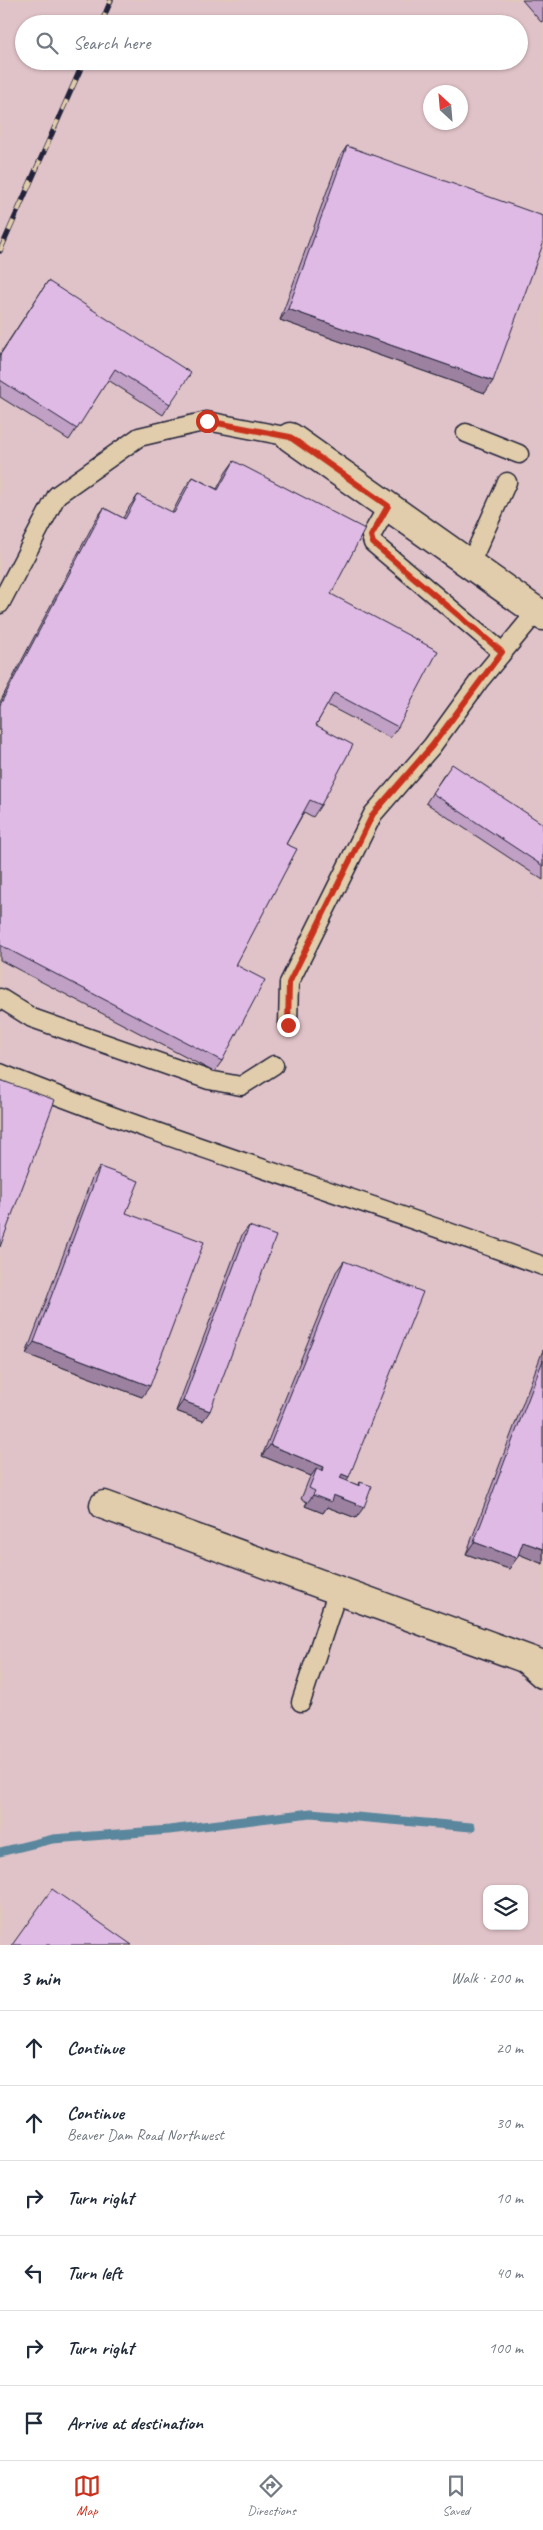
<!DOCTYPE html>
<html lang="en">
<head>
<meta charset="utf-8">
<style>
  :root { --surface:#fff; --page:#f2f2f3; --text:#1f2937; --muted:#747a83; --line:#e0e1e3; --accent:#c8321e }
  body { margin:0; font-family:Caveat,sans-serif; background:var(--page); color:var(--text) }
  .controls { position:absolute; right:15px; bottom:15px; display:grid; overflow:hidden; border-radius:10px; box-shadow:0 1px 4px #0004 }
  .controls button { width:45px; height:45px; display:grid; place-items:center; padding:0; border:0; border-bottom:1px solid var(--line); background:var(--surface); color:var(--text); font:25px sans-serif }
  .compass { position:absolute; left:423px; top:85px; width:45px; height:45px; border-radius:50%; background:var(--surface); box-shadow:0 1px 4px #0004; rotate:334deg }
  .stop { position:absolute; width:15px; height:15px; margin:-11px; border:4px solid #c8321e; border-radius:50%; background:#fff }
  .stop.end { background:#c8321e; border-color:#fff; box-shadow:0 1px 5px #0008 }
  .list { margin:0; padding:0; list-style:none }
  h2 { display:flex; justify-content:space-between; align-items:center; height:65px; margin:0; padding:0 20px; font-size:21px }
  h2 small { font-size:16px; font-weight:400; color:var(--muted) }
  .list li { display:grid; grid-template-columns:32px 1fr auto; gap:15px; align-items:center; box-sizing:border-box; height:75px; padding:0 20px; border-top:1px solid var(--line) }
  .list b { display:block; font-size:19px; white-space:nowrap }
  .list p { margin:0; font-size:16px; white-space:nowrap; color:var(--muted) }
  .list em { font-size:16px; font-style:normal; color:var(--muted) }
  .icon { flex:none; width:28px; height:28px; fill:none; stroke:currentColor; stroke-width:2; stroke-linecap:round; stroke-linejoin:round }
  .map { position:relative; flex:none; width:543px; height:1945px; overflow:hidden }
  .search { position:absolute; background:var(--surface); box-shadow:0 1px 4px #0004; left:15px; right:15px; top:15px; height:55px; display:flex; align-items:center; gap:12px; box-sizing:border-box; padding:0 18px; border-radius:28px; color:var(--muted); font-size:19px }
  .sheet { height:515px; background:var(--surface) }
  nav { display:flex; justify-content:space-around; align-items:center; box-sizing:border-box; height:70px; border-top:1px solid var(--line); background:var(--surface); font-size:14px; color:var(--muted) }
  nav a { display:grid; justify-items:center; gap:2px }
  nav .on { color:var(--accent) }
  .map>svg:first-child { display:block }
  .built { fill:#e0c3c8; fill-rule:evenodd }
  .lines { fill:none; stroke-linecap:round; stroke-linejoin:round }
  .stream { stroke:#5a879d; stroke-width:9 }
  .lane-casing { stroke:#22223b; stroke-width:21 }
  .street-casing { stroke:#22223b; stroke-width:31 }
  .primary-casing { stroke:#22223b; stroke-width:31 }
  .lane { stroke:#e1cdab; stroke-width:18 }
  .street { stroke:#e1cdab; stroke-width:28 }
  .primary { stroke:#e1cdab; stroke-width:28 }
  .rail-casing { stroke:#22223b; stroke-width:5.5 }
  .rail { stroke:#e1cdab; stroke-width:4; stroke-dasharray:11; stroke-linecap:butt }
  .wall { fill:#c0a0c5; stroke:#22223b }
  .shaded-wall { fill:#9c82a0; stroke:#22223b }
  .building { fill:#dfbae5; stroke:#22223b }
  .route { stroke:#c8321e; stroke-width:6 }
</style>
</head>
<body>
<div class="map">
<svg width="543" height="1945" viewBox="0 0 543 1945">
  <rect width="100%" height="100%" fill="#e0c7bc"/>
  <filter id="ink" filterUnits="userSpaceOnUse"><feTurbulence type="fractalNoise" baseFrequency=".02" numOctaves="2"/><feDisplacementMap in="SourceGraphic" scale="10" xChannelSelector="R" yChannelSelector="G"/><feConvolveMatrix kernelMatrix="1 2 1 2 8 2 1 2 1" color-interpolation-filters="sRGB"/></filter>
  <g filter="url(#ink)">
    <path class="built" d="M 0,0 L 543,0 L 543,1945 L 0,1945 ZM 24,24 L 519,24 L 519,61 L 24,61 ZM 430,92 L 460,92 L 460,122 L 430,122 ZM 487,1889 L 524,1889 L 524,1926 L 487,1926 Z"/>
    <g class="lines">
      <path class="stream" d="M 0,1852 L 53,1839 L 169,1830 L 311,1813 L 471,1827"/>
      <defs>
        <g id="lane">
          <path d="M 466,433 L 519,454"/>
          <path d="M 388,506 L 371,536 L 373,543 L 502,652"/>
          <path d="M 470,564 L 507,482"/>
          <path d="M 0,604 L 57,495 L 139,437 L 207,421 L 290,437"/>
          <path d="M 0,998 L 32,1018 L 209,1080 L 241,1086 L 274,1065"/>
          <path d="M 288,1025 L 289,983 L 373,814 L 432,746 L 479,681 L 537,611"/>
          <path d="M 0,1073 C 178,1145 363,1199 543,1266"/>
          <path d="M 301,1702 L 338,1590"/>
        </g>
        <g id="street">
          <path d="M 290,437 L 543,616"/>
          <path d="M 104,1505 L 543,1665"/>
        </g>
        <path id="primary" d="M 527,1660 L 543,1674"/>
      </defs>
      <use href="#lane" class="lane-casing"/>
      <use href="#street" class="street-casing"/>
      <use href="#primary" class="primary-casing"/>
      <use href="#lane" class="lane"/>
      <use href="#street" class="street"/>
      <use href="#primary" class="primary"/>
      <defs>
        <g id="rail">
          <path d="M 101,24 L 111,0"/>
          <path d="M 0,251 L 84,61"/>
        </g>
      </defs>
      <use href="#rail" class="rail-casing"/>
      <use href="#rail" class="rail"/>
    </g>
    <g class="wall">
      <path d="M 522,0 L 543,0 L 543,21 L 541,22 Z"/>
      <path d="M 347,146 L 485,393 L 280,320 L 339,158 Z"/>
      <path d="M 48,281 L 170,404 L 163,415 L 108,380 L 69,440 L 0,397 L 0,354 Z"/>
      <path d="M 234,461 L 331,594 L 398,727 L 390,738 L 327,705 L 316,725 L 321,805 L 313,817 L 304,812 L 286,844 L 236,965 L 222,1061 L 214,1072 L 0,960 L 0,702 L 96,519 L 104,508 L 123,518 L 130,506 L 138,495 L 172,513 L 185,488 L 193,477 L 217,489 L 226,472 Z"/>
      <path d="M 445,773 L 543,824 L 543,880 L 426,803 Z"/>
      <path d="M 100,1167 L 126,1213 L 142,1397 L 26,1354 L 92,1178 Z"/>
      <path d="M 249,1226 L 203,1421 L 176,1411 L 242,1235 Z"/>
      <path d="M 344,1261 L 346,1481 L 358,1485 L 360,1482 L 356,1518 L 327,1507 L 323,1513 L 305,1506 L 307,1502 L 301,1499 L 309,1479 L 311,1476 L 262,1456 L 336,1272 Z"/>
      <path d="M 543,1350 L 543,1564 L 519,1554 L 509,1569 L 466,1554 Z"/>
    </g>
    <g class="shaded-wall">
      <path d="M 288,309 L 493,381 L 485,393 L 280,320 Z"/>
      <path d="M 34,1342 L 150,1386 L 142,1397 L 26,1354 Z"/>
      <path d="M 183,1401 L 210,1411 L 203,1421 L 176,1411 Z"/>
      <path d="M 270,1445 L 324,1467 L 316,1478 L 317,1468 L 311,1476 L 262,1456 Z"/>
      <path d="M 342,1474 L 349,1477 L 341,1488 L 334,1485 Z"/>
      <path d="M 313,1495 L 333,1495 L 364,1507 L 356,1518 L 327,1507 L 323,1513 L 305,1506 Z"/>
      <path d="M 474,1542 L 517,1558 L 509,1569 L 466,1554 Z"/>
      <path d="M 523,1542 L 543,1549 L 543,1564 L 516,1553 Z"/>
    </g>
    <g class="building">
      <path d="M 347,146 L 543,216 L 543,244 L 493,381 L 288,309 Z"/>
      <path d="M 48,281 L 191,373 L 170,404 L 115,369 L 77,429 L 0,380 L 0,355 Z"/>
      <path d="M 234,461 L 365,529 L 331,594 L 438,651 L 398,727 L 334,693 L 316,725 L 353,745 L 321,805 L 310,800 L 286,844 L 297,849 L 236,965 L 265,980 L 222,1061 L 0,945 L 0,705 L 104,508 L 125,519 L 138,495 L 174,513 L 193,477 L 218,490 Z"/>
      <path d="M 452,764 L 543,824 L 543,866 L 432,793 Z"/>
      <path d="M 0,1080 L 55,1100 L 0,1247 Z"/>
      <path d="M 100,1167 L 139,1181 L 126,1213 L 204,1242 L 150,1386 L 34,1342 Z"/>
      <path d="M 249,1226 L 276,1236 L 210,1411 L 183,1401 Z"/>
      <path d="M 344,1261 L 423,1292 L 349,1477 L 342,1474 L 340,1478 L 360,1486 L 360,1482 L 372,1486 L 364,1507 L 333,1495 L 331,1502 L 313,1495 L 315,1491 L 309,1488 L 317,1468 L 323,1471 L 324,1467 L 270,1445 Z"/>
      <path d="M 543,1360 L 543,1549 L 523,1542 L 517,1558 L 474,1542 Z"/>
      <path d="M 52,1889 L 132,1945 L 12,1945 Z"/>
    </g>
  </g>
  <g class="lines" filter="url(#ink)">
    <path class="route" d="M 207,421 L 290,437 L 388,506 L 371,536 L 373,543 L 502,652 L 432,746 L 373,814 L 289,983 L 288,1025"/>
  </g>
</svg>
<div class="controls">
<button><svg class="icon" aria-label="layers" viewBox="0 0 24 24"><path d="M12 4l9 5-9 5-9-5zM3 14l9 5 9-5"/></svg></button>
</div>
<svg class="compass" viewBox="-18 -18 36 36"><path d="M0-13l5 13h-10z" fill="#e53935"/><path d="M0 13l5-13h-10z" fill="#747a83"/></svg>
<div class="stop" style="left:207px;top:421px"></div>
<div class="stop end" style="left:288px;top:1025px"></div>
<div class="search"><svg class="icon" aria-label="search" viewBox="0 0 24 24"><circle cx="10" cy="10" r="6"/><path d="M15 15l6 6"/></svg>Search here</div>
</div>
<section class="sheet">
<h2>3 min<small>Walk · 200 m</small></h2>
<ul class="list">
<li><svg class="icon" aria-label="ahead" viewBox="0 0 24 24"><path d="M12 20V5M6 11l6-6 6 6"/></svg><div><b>Continue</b></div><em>20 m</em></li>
<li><svg class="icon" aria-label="ahead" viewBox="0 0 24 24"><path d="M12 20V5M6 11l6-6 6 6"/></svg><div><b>Continue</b><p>Beaver Dam Road Northwest</p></div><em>30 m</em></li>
<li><svg class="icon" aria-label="right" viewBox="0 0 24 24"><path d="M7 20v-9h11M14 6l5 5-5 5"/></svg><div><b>Turn right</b></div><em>10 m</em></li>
<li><svg class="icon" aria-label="left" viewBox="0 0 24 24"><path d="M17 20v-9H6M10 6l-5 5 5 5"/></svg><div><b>Turn left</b></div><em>40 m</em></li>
<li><svg class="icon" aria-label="right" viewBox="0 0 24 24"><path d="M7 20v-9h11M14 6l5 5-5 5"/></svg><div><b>Turn right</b></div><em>100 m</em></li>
<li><svg class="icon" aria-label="arrive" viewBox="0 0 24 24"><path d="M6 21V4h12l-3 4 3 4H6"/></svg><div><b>Arrive at destination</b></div></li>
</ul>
</section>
<nav>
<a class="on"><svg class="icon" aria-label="map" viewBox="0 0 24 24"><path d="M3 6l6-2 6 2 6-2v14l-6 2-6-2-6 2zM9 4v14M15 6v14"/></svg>Map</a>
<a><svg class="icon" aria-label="directions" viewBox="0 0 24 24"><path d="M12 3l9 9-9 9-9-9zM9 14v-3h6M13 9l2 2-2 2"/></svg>Directions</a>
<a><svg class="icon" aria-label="saved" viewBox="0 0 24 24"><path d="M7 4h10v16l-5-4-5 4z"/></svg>Saved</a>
</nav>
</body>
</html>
